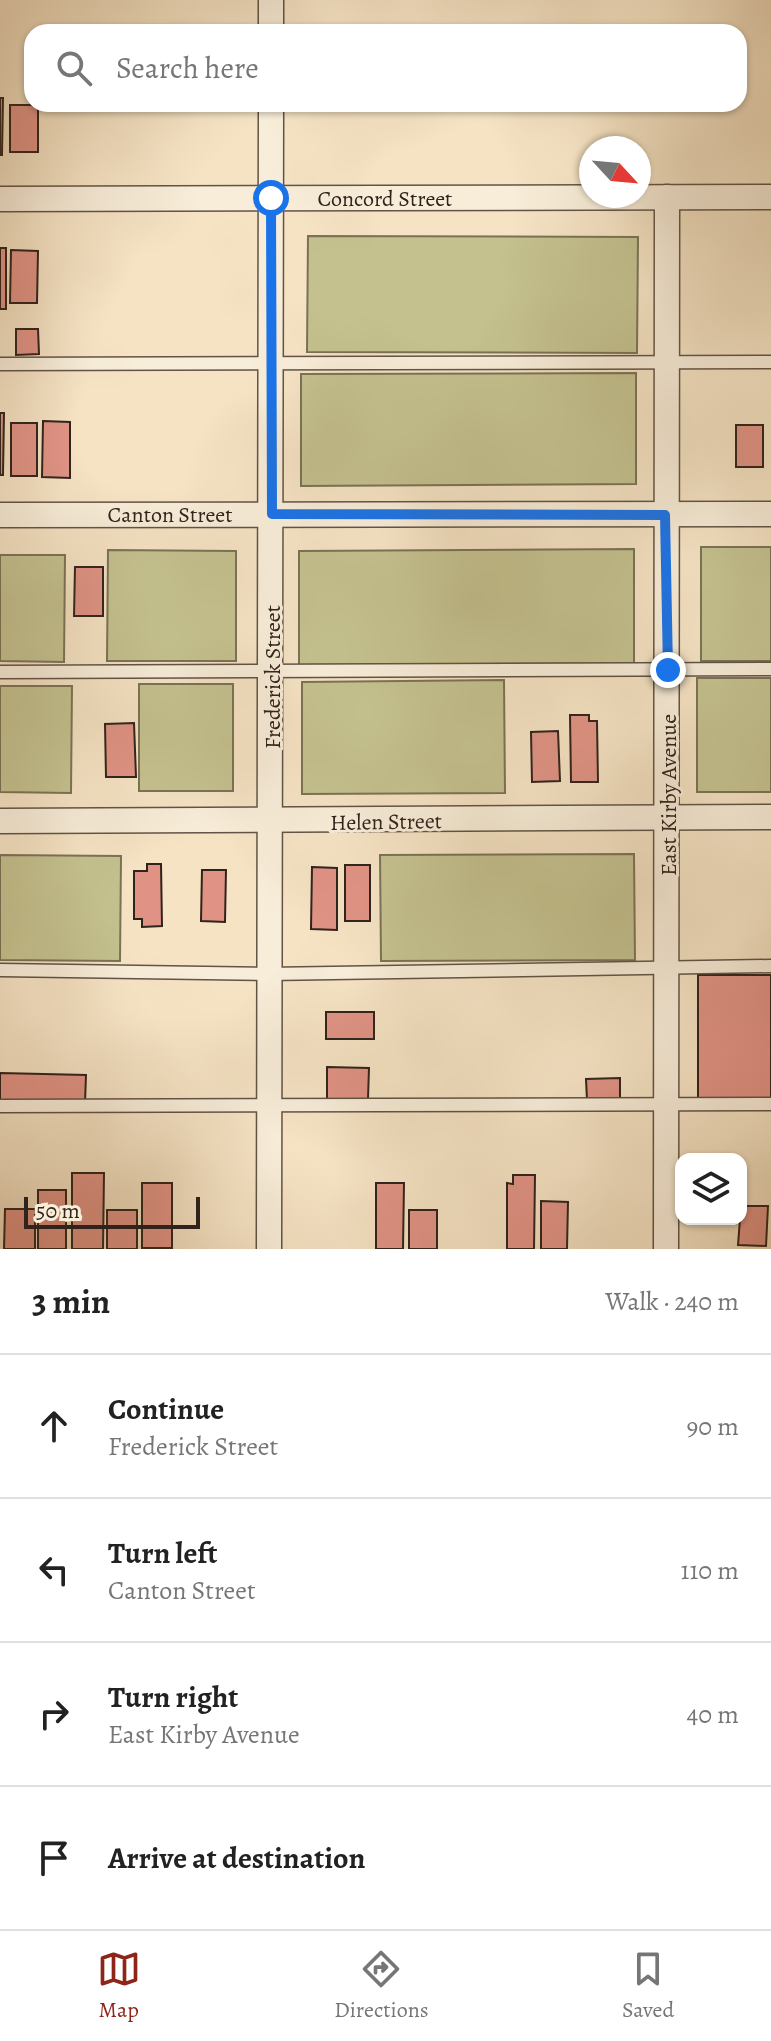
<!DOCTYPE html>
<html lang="en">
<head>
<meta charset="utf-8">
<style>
  :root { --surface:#fff; --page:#f2f2f2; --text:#222; --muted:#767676; --line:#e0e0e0; --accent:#8f2418 }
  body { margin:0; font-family:Alegreya,serif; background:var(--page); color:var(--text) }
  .controls { position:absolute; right:24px; bottom:24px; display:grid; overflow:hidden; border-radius:16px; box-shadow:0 2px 6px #0004 }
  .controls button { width:72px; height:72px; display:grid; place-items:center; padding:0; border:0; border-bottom:2px solid var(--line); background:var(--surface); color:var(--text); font:40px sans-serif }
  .compass { position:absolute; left:579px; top:136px; width:72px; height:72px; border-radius:50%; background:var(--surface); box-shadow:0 2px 6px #0004; rotate:116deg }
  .scale { position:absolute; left:24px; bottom:20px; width:176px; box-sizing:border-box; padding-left:8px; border:4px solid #30231c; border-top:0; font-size:22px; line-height:28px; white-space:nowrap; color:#30231c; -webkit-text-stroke:6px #f8edd9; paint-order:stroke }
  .stop { position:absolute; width:24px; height:24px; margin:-18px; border:6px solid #1a73e8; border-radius:50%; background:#fff }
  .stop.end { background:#1a73e8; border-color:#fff; box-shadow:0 2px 8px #0008 }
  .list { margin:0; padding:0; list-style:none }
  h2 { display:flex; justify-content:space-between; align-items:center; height:104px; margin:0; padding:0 32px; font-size:34px }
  h2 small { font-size:26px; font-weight:400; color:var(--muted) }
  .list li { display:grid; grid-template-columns:52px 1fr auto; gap:24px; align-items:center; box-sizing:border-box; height:144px; padding:0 32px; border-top:2px solid var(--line) }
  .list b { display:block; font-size:30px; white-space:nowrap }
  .list p { margin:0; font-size:26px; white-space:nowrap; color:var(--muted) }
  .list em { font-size:26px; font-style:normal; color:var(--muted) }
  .icon { flex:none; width:44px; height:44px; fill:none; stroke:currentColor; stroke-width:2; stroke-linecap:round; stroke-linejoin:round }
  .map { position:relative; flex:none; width:771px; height:1249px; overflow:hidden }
  .search { position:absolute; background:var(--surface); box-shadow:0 2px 6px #0004; left:24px; right:24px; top:24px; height:88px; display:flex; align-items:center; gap:20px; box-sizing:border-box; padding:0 28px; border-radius:24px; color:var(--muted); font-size:30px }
  .sheet { height:680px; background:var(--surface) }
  nav { display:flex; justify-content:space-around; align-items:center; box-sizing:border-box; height:112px; border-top:2px solid var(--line); background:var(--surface); font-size:22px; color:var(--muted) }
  nav a { display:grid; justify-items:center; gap:4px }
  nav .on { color:var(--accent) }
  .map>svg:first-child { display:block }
  .green { fill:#c4c18f; stroke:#7a7256; stroke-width:2 }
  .building { fill:#e09385; stroke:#30231c; stroke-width:2 }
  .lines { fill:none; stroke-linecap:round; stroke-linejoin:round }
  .service-casing { stroke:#615346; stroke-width:15 }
  .minor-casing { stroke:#615346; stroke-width:27 }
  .service { stroke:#f8edd9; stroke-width:12 }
  .minor { stroke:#f8edd9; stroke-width:24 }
  .route { stroke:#1a73e8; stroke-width:10 }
  .labels { text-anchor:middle; stroke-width:6; stroke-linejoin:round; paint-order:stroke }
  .street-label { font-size:22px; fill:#30231c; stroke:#f8edd9 }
</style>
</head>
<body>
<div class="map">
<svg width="771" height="1249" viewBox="0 0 771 1249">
  <rect width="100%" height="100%" fill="#f5e3c4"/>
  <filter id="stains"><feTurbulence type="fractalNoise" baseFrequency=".0025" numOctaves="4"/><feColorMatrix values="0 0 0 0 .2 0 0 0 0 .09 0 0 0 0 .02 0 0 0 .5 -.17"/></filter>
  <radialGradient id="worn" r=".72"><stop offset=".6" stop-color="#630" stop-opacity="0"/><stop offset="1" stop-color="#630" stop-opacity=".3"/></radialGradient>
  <g class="green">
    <path d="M 308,236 L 638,237 L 637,353 L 307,352 Z"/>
    <path d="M 636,373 L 636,484 L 301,486 L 301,374 Z"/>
    <rect x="701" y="547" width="70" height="114"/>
    <path d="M 634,549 L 634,663 L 299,665 L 299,551 Z"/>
    <path d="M 108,550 L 236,551 L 236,661 L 107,661 Z"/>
    <path d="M 0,555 L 65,555 L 64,662 L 0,661 Z"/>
    <rect x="697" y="678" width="74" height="114"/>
    <path d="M 504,680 L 505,793 L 302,794 L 302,682 Z"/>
    <rect x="139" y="684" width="94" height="107"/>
    <path d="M 0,686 L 72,686 L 71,793 L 0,792 Z"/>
    <path d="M 634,854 L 635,960 L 381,961 L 380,855 Z"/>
    <path d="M 0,855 L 121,856 L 120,961 L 0,960 Z"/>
  </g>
  <g class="building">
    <path d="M 0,98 L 3,98 L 2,155 L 0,155 Z"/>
    <rect x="10" y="105" width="28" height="47"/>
    <rect x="0" y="248" width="6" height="61"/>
    <path d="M 11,250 L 38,251 L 37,303 L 10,303 Z"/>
    <path d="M 16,329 L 38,329 L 39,354 L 16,355 Z"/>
    <path d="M 0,413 L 4,413 L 3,475 L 0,475 Z"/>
    <path d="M 43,421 L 70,422 L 70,478 L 42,477 Z"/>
    <rect x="11" y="423" width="26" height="53"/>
    <rect x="736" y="425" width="27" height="42"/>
    <path d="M 75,567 L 103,567 L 103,616 L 74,616 Z"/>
    <path d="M 570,715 L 589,715 L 589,721 L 597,721 L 598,782 L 571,782 Z"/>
    <path d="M 134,723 L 136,777 L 106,777 L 105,724 Z"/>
    <path d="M 558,731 L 560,781 L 532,782 L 531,732 Z"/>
    <path d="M 147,864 L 161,864 L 162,926 L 142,927 L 142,919 L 134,919 L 134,871 L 147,871 Z"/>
    <rect x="345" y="865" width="25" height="56"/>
    <path d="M 312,867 L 337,868 L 337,930 L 311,929 Z"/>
    <path d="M 202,870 L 226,870 L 225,922 L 201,921 Z"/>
    <path d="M 698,975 L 771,975 L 771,1100 L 698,1101 Z"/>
    <rect x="326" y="1012" width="48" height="27"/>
    <path d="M 327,1067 L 369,1068 L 368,1099 L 327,1099 Z"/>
    <path d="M 0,1073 L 86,1075 L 85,1103 L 0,1100 Z"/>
    <path d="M 620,1078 L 620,1099 L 587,1100 L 586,1079 Z"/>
    <path d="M 72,1173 L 104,1173 L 103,1249 L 72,1249 Z"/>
    <path d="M 513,1175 L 535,1175 L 534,1249 L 507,1249 L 507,1183 L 513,1184 Z"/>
    <rect x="142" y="1183" width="30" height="65"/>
    <path d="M 376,1183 L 404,1183 L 403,1249 L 376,1249 Z"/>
    <rect x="38" y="1190" width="28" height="59"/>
    <path d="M 541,1201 L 568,1202 L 567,1249 L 541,1249 Z"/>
    <path d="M 741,1206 L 768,1206 L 766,1246 L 738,1245 Z"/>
    <path d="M 5,1209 L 35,1209 L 35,1249 L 4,1249 Z"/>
    <rect x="107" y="1210" width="30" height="39"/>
    <rect x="409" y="1210" width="28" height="39"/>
  </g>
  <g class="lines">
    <defs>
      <g id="service">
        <path d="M 0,364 L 771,362"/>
        <path d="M 0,672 L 771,669"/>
        <path d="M 0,970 L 268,974 L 771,966"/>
        <path d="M 0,1106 L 771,1104"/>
      </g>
      <g id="minor">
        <path d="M 271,0 L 271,32"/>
        <path d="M 0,199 L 771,197"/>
        <path d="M 0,515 L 771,514"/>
        <path d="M 0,821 L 771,817"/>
        <path d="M 269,1249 L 271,104"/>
        <path d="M 666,1249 L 667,197"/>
      </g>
    </defs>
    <use href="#service" class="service-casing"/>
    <use href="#minor" class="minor-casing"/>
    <use href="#service" class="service"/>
    <use href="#minor" class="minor"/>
  </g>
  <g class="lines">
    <path class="route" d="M 271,198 L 272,514 L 665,515 L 668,670"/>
  </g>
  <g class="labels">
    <g class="street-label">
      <text x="385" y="206">Concord Street</text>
      <text x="170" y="522">Canton Street</text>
      <text transform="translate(272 677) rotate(-90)" y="8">Frederick Street</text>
      <text transform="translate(668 795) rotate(-90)" y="8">East Kirby Avenue</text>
      <text transform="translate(386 821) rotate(-1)" y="8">Helen Street</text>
    </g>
  </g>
  <rect width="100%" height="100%" filter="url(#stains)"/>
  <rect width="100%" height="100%" fill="url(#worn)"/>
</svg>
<div class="controls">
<button><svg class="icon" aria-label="layers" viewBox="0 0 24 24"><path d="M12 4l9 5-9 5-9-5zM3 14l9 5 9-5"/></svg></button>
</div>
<svg class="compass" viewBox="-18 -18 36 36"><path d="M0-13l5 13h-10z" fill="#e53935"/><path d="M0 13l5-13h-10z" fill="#767676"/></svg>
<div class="scale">50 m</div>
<div class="stop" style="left:271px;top:198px"></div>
<div class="stop end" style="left:668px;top:670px"></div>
<div class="search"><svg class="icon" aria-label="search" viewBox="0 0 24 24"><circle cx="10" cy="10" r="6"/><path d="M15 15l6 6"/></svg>Search here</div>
</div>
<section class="sheet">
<h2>3 min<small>Walk · 240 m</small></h2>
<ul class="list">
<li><svg class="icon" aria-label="ahead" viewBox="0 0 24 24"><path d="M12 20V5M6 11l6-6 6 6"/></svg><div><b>Continue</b><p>Frederick Street</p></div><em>90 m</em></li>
<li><svg class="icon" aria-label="left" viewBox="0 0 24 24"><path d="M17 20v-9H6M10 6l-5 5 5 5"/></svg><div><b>Turn left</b><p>Canton Street</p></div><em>110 m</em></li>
<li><svg class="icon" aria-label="right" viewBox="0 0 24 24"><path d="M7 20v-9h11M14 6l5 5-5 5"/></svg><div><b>Turn right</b><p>East Kirby Avenue</p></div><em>40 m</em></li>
<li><svg class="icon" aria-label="arrive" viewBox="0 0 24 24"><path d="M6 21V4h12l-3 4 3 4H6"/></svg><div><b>Arrive at destination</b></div></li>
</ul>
</section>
<nav>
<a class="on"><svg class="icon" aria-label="map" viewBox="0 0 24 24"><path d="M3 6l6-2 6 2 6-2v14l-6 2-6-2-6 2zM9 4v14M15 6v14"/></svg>Map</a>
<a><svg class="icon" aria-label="directions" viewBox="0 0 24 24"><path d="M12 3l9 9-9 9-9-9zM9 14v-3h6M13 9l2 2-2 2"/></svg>Directions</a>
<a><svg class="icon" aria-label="saved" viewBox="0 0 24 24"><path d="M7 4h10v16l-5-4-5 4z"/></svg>Saved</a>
</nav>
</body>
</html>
